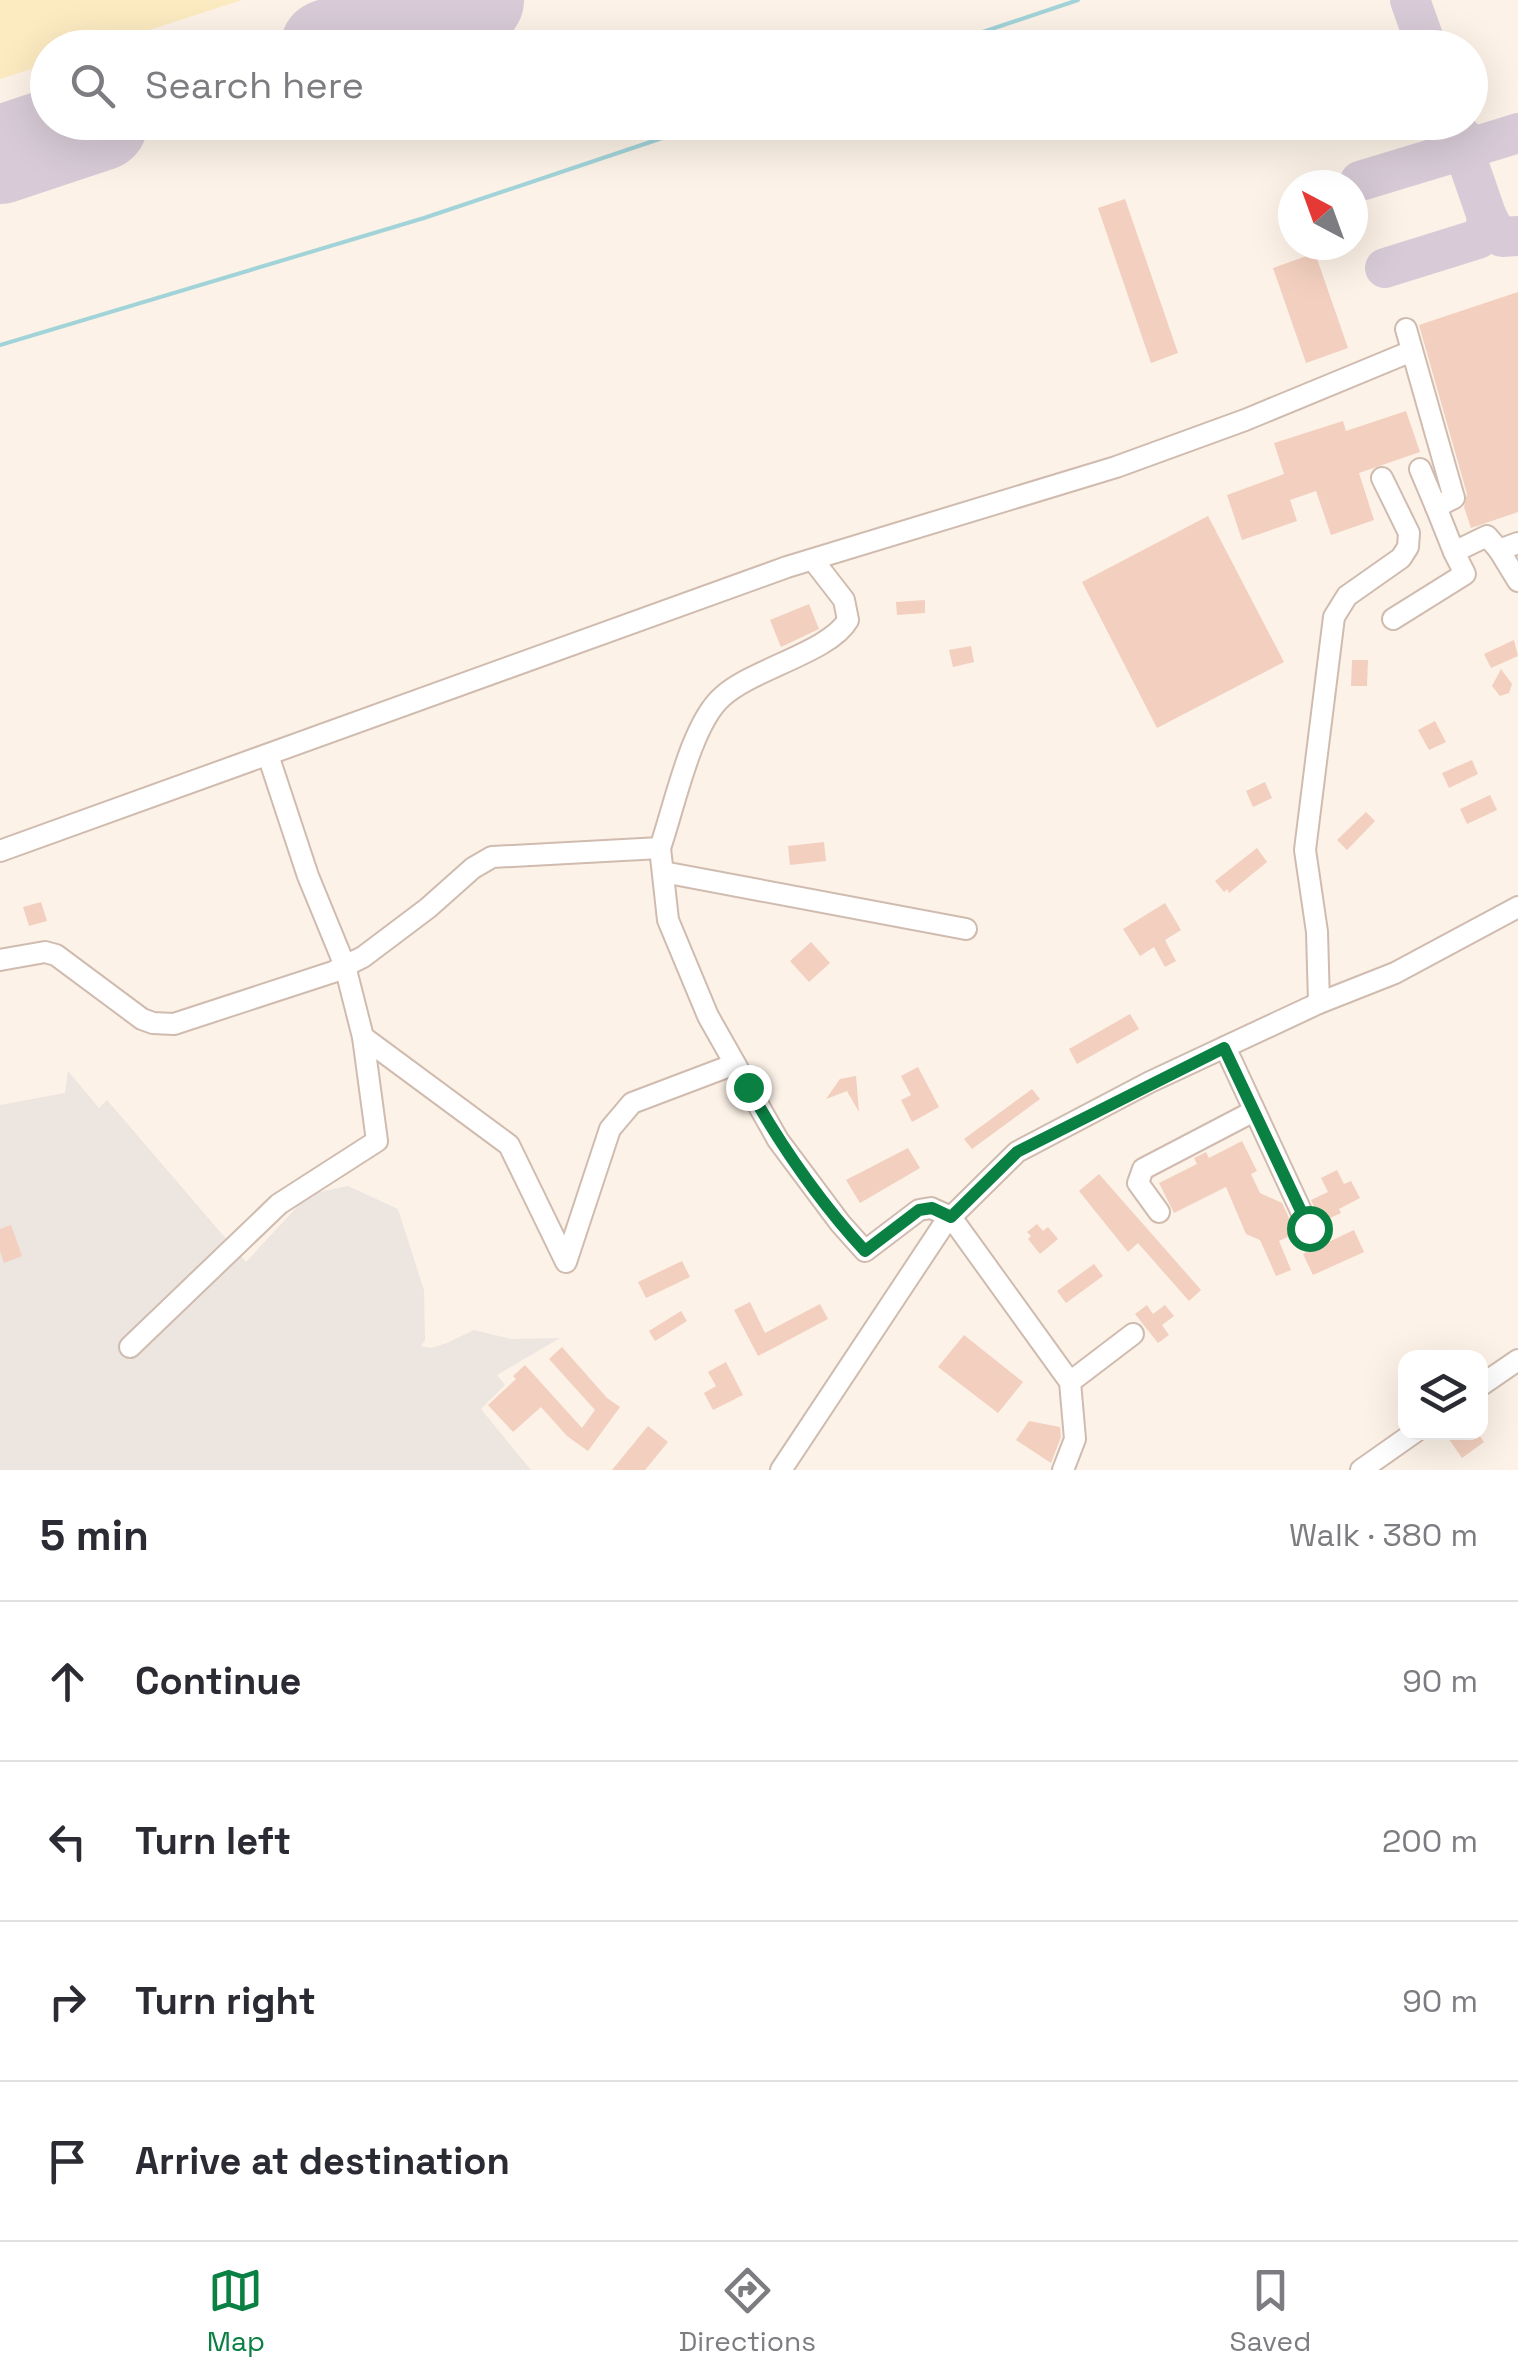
<!DOCTYPE html>
<html lang="en">
<head>
<meta charset="utf-8">
<style>
  :root { --surface:#fff; --page:#f2f2f3; --text:#2b2b33; --muted:#7c7c81; --line:#e1e1e2; --accent:#0b8043 }
  body { margin:0; font-family:"Space Grotesk",sans-serif; background:var(--page); color:var(--text) }
  .controls { position:absolute; right:30px; bottom:30px; display:grid; overflow:hidden; border-radius:20px; box-shadow:0 10px 40px #0002 }
  .controls button { width:90px; height:90px; display:grid; place-items:center; padding:0; border:0; border-bottom:2px solid var(--line); background:var(--surface); color:var(--text); font:50px sans-serif }
  .compass { position:absolute; left:1278px; top:170px; width:90px; height:90px; border-radius:50%; background:var(--surface); box-shadow:0 10px 40px #0002; rotate:319deg }
  .stop { position:absolute; width:30px; height:30px; margin:-22px; border:8px solid #0b8043; border-radius:50%; background:#fff }
  .stop.end { background:#0b8043; border-color:#fff; box-shadow:0 2px 10px #0008 }
  .list { margin:0; padding:0; list-style:none }
  h2 { display:flex; justify-content:space-between; align-items:center; height:130px; margin:0; padding:0 40px; font-size:42px }
  h2 small { font-size:32px; font-weight:400; color:var(--muted) }
  .list li { display:grid; grid-template-columns:65px 1fr auto; gap:30px; align-items:center; box-sizing:border-box; height:160px; padding:0 40px; border-top:2px solid var(--line) }
  .list b { display:block; font-size:38px; white-space:nowrap }
  .list em { font-size:32px; font-style:normal; color:var(--muted) }
  .icon { flex:none; width:55px; height:55px; fill:none; stroke:currentColor; stroke-width:2; stroke-linecap:round; stroke-linejoin:round }
  .map { position:relative; flex:none; width:1518px; height:1470px; overflow:hidden }
  .search { position:absolute; background:var(--surface); box-shadow:0 10px 40px #0002; left:30px; right:30px; top:30px; height:110px; display:flex; align-items:center; gap:25px; box-sizing:border-box; padding:0 35px; border-radius:55px; color:var(--muted); font-size:38px }
  .sheet { height:770px; background:var(--surface) }
  nav { display:flex; justify-content:space-around; align-items:center; box-sizing:border-box; height:140px; border-top:2px solid var(--line); background:var(--surface); font-size:28px; color:var(--muted) }
  nav a { display:grid; justify-items:center; gap:5px }
  nav .on { color:var(--accent) }
  .map>svg:first-child { display:block }
  .industrial { fill:#ede5e0 }
  .sand { fill:#fcebc1 }
  .lines { fill:none; stroke-linecap:round; stroke-linejoin:round }
  .stream { stroke:#a1d3d8; stroke-width:4 }
  .taxiway { stroke:#d8cbd7; stroke-width:40 }
  .runway { stroke:#d8cbd7; stroke-width:98 }
  .building { fill:#f2cfbe }
  .minor-casing { stroke:#d0bbaf; stroke-width:24 }
  .minor { stroke:#fff; stroke-width:20 }
  .route { stroke:#0b8043; stroke-width:12 }
</style>
</head>
<body>
<div class="map">
<svg width="1518" height="1470" viewBox="0 0 1518 1470">
  <rect width="100%" height="100%" fill="#fcf2e7"/>
  <path class="industrial" d="M 68,1071 L 99,1108 L 107,1100 L 246,1262 L 309,1194 L 348,1186 L 398,1209 L 424,1290 L 425,1340 L 421,1346 L 431,1348 L 447,1343 L 474,1330 L 511,1339 L 560,1338 L 497,1375 L 505,1385 L 481,1409 L 531,1470 L 0,1470 L 0,1105 L 65,1093 Z"/>
  <path class="sand" d="M 0,0 L 242,0 L 97,47 L 48,48 L 47,64 L 0,79 Z"/>
  <g class="lines">
    <g class="stream">
      <path d="M 935,48 L 1078,0"/>
      <path d="M 0,345 L 424,218 L 710,122"/>
    </g>
    <g class="taxiway">
      <path d="M 1410,0 L 1427,48"/>
      <path d="M 1454,122 L 1487,217"/>
      <path d="M 1458,133 L 1473,147 L 1518,133"/>
      <path d="M 1360,181 L 1446,155 L 1453,147 L 1456,129"/>
      <path d="M 1385,268 L 1478,239 L 1485,231 L 1487,217 L 1494,230 L 1502,237 L 1518,236"/>
    </g>
    <g class="runway">
      <path d="M 329,48 L 475,0"/>
      <path d="M 0,155 L 99,122"/>
    </g>
  </g>
  <g class="building">
    <path d="M 1125,199 L 1178,353 L 1151,363 L 1098,208 Z"/>
    <path d="M 1315,253 L 1348,348 L 1306,363 L 1273,268 Z"/>
    <path d="M 1518,292 L 1518,512 L 1471,528 L 1464,507 L 1467,494 L 1419,325 Z"/>
    <path d="M 1406,411 L 1420,452 L 1359,473 L 1374,520 L 1331,535 L 1316,491 L 1290,500 L 1297,521 L 1242,540 L 1227,495 L 1284,474 L 1274,443 L 1343,421 L 1346,431 Z"/>
    <path d="M 1208,516 L 1284,662 L 1157,728 L 1082,582 Z"/>
    <path d="M 925,600 L 925,613 L 897,615 L 896,602 Z"/>
    <path d="M 809,604 L 819,629 L 781,647 L 770,620 Z"/>
    <path d="M 1514,640 L 1518,656 L 1491,668 L 1484,654 Z"/>
    <path d="M 971,646 L 974,662 L 953,667 L 949,650 Z"/>
    <path d="M 1352,660 L 1368,660 L 1367,686 L 1351,686 Z"/>
    <path d="M 1501,669 L 1512,684 L 1509,693 L 1500,696 L 1492,686 Z"/>
    <path d="M 1435,721 L 1446,742 L 1429,750 L 1418,730 Z"/>
    <path d="M 1472,760 L 1478,774 L 1449,788 L 1442,773 Z"/>
    <path d="M 1265,782 L 1272,798 L 1253,807 L 1246,791 Z"/>
    <path d="M 1490,795 L 1497,810 L 1467,824 L 1460,809 Z"/>
    <path d="M 1366,812 L 1375,821 L 1347,850 L 1337,840 Z"/>
    <path d="M 824,842 L 826,861 L 790,865 L 788,846 Z"/>
    <path d="M 1257,848 L 1267,862 L 1229,893 L 1227,889 L 1224,892 L 1215,881 Z"/>
    <path d="M 41,902 L 47,921 L 29,926 L 23,907 Z"/>
    <path d="M 1165,903 L 1181,930 L 1165,940 L 1176,961 L 1165,967 L 1154,947 L 1140,956 L 1123,929 Z"/>
    <path d="M 811,942 L 830,963 L 809,982 L 790,961 Z"/>
    <path d="M 1130,1014 L 1139,1029 L 1077,1064 L 1069,1049 Z"/>
    <path d="M 918,1067 L 939,1107 L 912,1122 L 901,1100 L 911,1095 L 901,1076 Z"/>
    <path d="M 856,1076 L 859,1112 L 847,1091 L 826,1099 L 840,1079 Z"/>
    <path d="M 1032,1089 L 1040,1099 L 972,1149 L 964,1139 Z"/>
    <path d="M 1242,1141 L 1257,1171 L 1251,1174 L 1260,1193 L 1282,1203 L 1296,1233 L 1279,1241 L 1291,1270 L 1276,1276 L 1260,1240 L 1246,1234 L 1226,1187 L 1174,1213 L 1159,1183 L 1197,1164 L 1194,1158 L 1206,1152 L 1209,1158 Z"/>
    <path d="M 908,1148 L 920,1168 L 860,1203 L 846,1180 Z"/>
    <path d="M 1337,1170 L 1344,1184 L 1351,1181 L 1360,1198 L 1339,1209 L 1341,1213 L 1321,1222 L 1311,1200 L 1328,1192 L 1321,1178 Z"/>
    <path d="M 1099,1174 L 1201,1290 L 1189,1301 L 1138,1243 L 1128,1252 L 1079,1191 Z"/>
    <path d="M 1037,1224 L 1043,1231 L 1048,1227 L 1058,1239 L 1040,1254 L 1028,1239 L 1031,1236 L 1027,1232 Z"/>
    <path d="M 11,1225 L 22,1256 L 4,1263 L 0,1251 L 0,1229 Z"/>
    <path d="M 1354,1230 L 1364,1252 L 1313,1275 L 1303,1254 Z"/>
    <path d="M 682,1261 L 690,1277 L 646,1298 L 638,1282 Z"/>
    <path d="M 1094,1264 L 1103,1276 L 1066,1303 L 1057,1291 Z"/>
    <path d="M 750,1302 L 765,1333 L 820,1304 L 828,1319 L 758,1356 L 734,1310 Z"/>
    <path d="M 1147,1305 L 1153,1314 L 1165,1305 L 1174,1316 L 1162,1325 L 1169,1335 L 1158,1343 L 1135,1314 Z"/>
    <path d="M 681,1311 L 687,1321 L 655,1341 L 649,1331 Z"/>
    <path d="M 964,1335 L 1023,1382 L 998,1413 L 938,1367 Z"/>
    <path d="M 562,1347 L 607,1398 L 620,1407 L 588,1451 L 567,1436 L 541,1407 L 513,1432 L 488,1405 L 516,1379 L 513,1376 L 525,1365 L 582,1428 L 595,1410 L 549,1359 Z"/>
    <path d="M 726,1362 L 743,1395 L 713,1410 L 704,1393 L 716,1386 L 708,1372 Z"/>
    <path d="M 1029,1421 L 1060,1427 L 1061,1437 L 1051,1463 L 1016,1440 Z"/>
    <path d="M 648,1426 L 668,1442 L 645,1470 L 612,1470 Z"/>
    <path d="M 1444,1432 L 1477,1432 L 1484,1442 L 1462,1458 Z"/>
  </g>
  <g class="lines">
    <defs>
      <g id="minor">
        <path d="M 1406,329 L 1454,498 L 1436,507 L 1454,552 L 1487,536 L 1499,550"/>
        <path d="M 1420,469 L 1436,507"/>
        <path d="M 1518,543 L 1499,550 L 1518,581"/>
        <path d="M 1393,619 L 1465,574 L 1454,552"/>
        <path d="M 268,755 L 308,876 L 345,966 L 363,1037 L 509,1145 L 566,1262 L 610,1129 L 632,1103 L 735,1064"/>
        <path d="M 660,848 L 668,920 L 708,1016 L 778,1140 L 840,1223 L 865,1251 L 919,1210 L 931,1208 L 951,1217 L 1070,1382 L 1075,1439 L 1063,1470"/>
        <path d="M 0,851 L 787,567 L 1116,467 L 1245,420 L 1412,351"/>
        <path d="M 663,872 L 966,929"/>
        <path d="M 0,960 L 45,952 L 56,955 L 142,1019 L 153,1023 L 174,1024 L 333,972 L 363,957 L 428,908 L 473,868 L 492,857 L 660,848 C 674,808 691,724 722,697 C 752,669 830,652 848,620 L 844,600 L 813,560"/>
        <path d="M 1319,1003 L 1317,932 L 1305,850 L 1334,617 L 1347,596 L 1401,558 L 1408,547 L 1409,533 L 1382,478"/>
        <path d="M 1225,1047 L 1309,1228"/>
        <path d="M 1159,1212 L 1138,1183 L 1143,1169 L 1254,1111"/>
        <path d="M 130,1347 L 279,1204 L 377,1141 L 363,1037"/>
        <path d="M 1070,1382 L 1133,1334"/>
        <path d="M 1480,1386 L 1518,1360"/>
        <path d="M 781,1470 L 944,1224 L 1017,1152 L 1150,1082 L 1319,1003 L 1395,973 L 1518,907"/>
        <path d="M 1361,1470 L 1415,1432"/>
      </g>
    </defs>
    <use href="#minor" class="minor-casing"/>
    <use href="#minor" class="minor"/>
  </g>
  <g class="lines">
    <path class="route" d="M 748,1087 C 781,1146 819,1201 865,1251 L 919,1210 L 932,1208 L 951,1217 L 1017,1152 L 1224,1048 L 1309,1228"/>
  </g>
</svg>
<div class="controls">
<button><svg class="icon" aria-label="layers" viewBox="0 0 24 24"><path d="M12 4l9 5-9 5-9-5zM3 14l9 5 9-5"/></svg></button>
</div>
<svg class="compass" viewBox="-18 -18 36 36"><path d="M0-13l5 13h-10z" fill="#e53935"/><path d="M0 13l5-13h-10z" fill="#7c7c81"/></svg>
<div class="stop" style="left:1309px;top:1228px"></div>
<div class="stop end" style="left:748px;top:1087px"></div>
<div class="search"><svg class="icon" aria-label="search" viewBox="0 0 24 24"><circle cx="10" cy="10" r="6"/><path d="M15 15l6 6"/></svg>Search here</div>
</div>
<section class="sheet">
<h2>5 min<small>Walk · 380 m</small></h2>
<ul class="list">
<li><svg class="icon" aria-label="ahead" viewBox="0 0 24 24"><path d="M12 20V5M6 11l6-6 6 6"/></svg><div><b>Continue</b></div><em>90 m</em></li>
<li><svg class="icon" aria-label="left" viewBox="0 0 24 24"><path d="M17 20v-9H6M10 6l-5 5 5 5"/></svg><div><b>Turn left</b></div><em>200 m</em></li>
<li><svg class="icon" aria-label="right" viewBox="0 0 24 24"><path d="M7 20v-9h11M14 6l5 5-5 5"/></svg><div><b>Turn right</b></div><em>90 m</em></li>
<li><svg class="icon" aria-label="arrive" viewBox="0 0 24 24"><path d="M6 21V4h12l-3 4 3 4H6"/></svg><div><b>Arrive at destination</b></div></li>
</ul>
</section>
<nav>
<a class="on"><svg class="icon" aria-label="map" viewBox="0 0 24 24"><path d="M3 6l6-2 6 2 6-2v14l-6 2-6-2-6 2zM9 4v14M15 6v14"/></svg>Map</a>
<a><svg class="icon" aria-label="directions" viewBox="0 0 24 24"><path d="M12 3l9 9-9 9-9-9zM9 14v-3h6M13 9l2 2-2 2"/></svg>Directions</a>
<a><svg class="icon" aria-label="saved" viewBox="0 0 24 24"><path d="M7 4h10v16l-5-4-5 4z"/></svg>Saved</a>
</nav>
</body>
</html>
